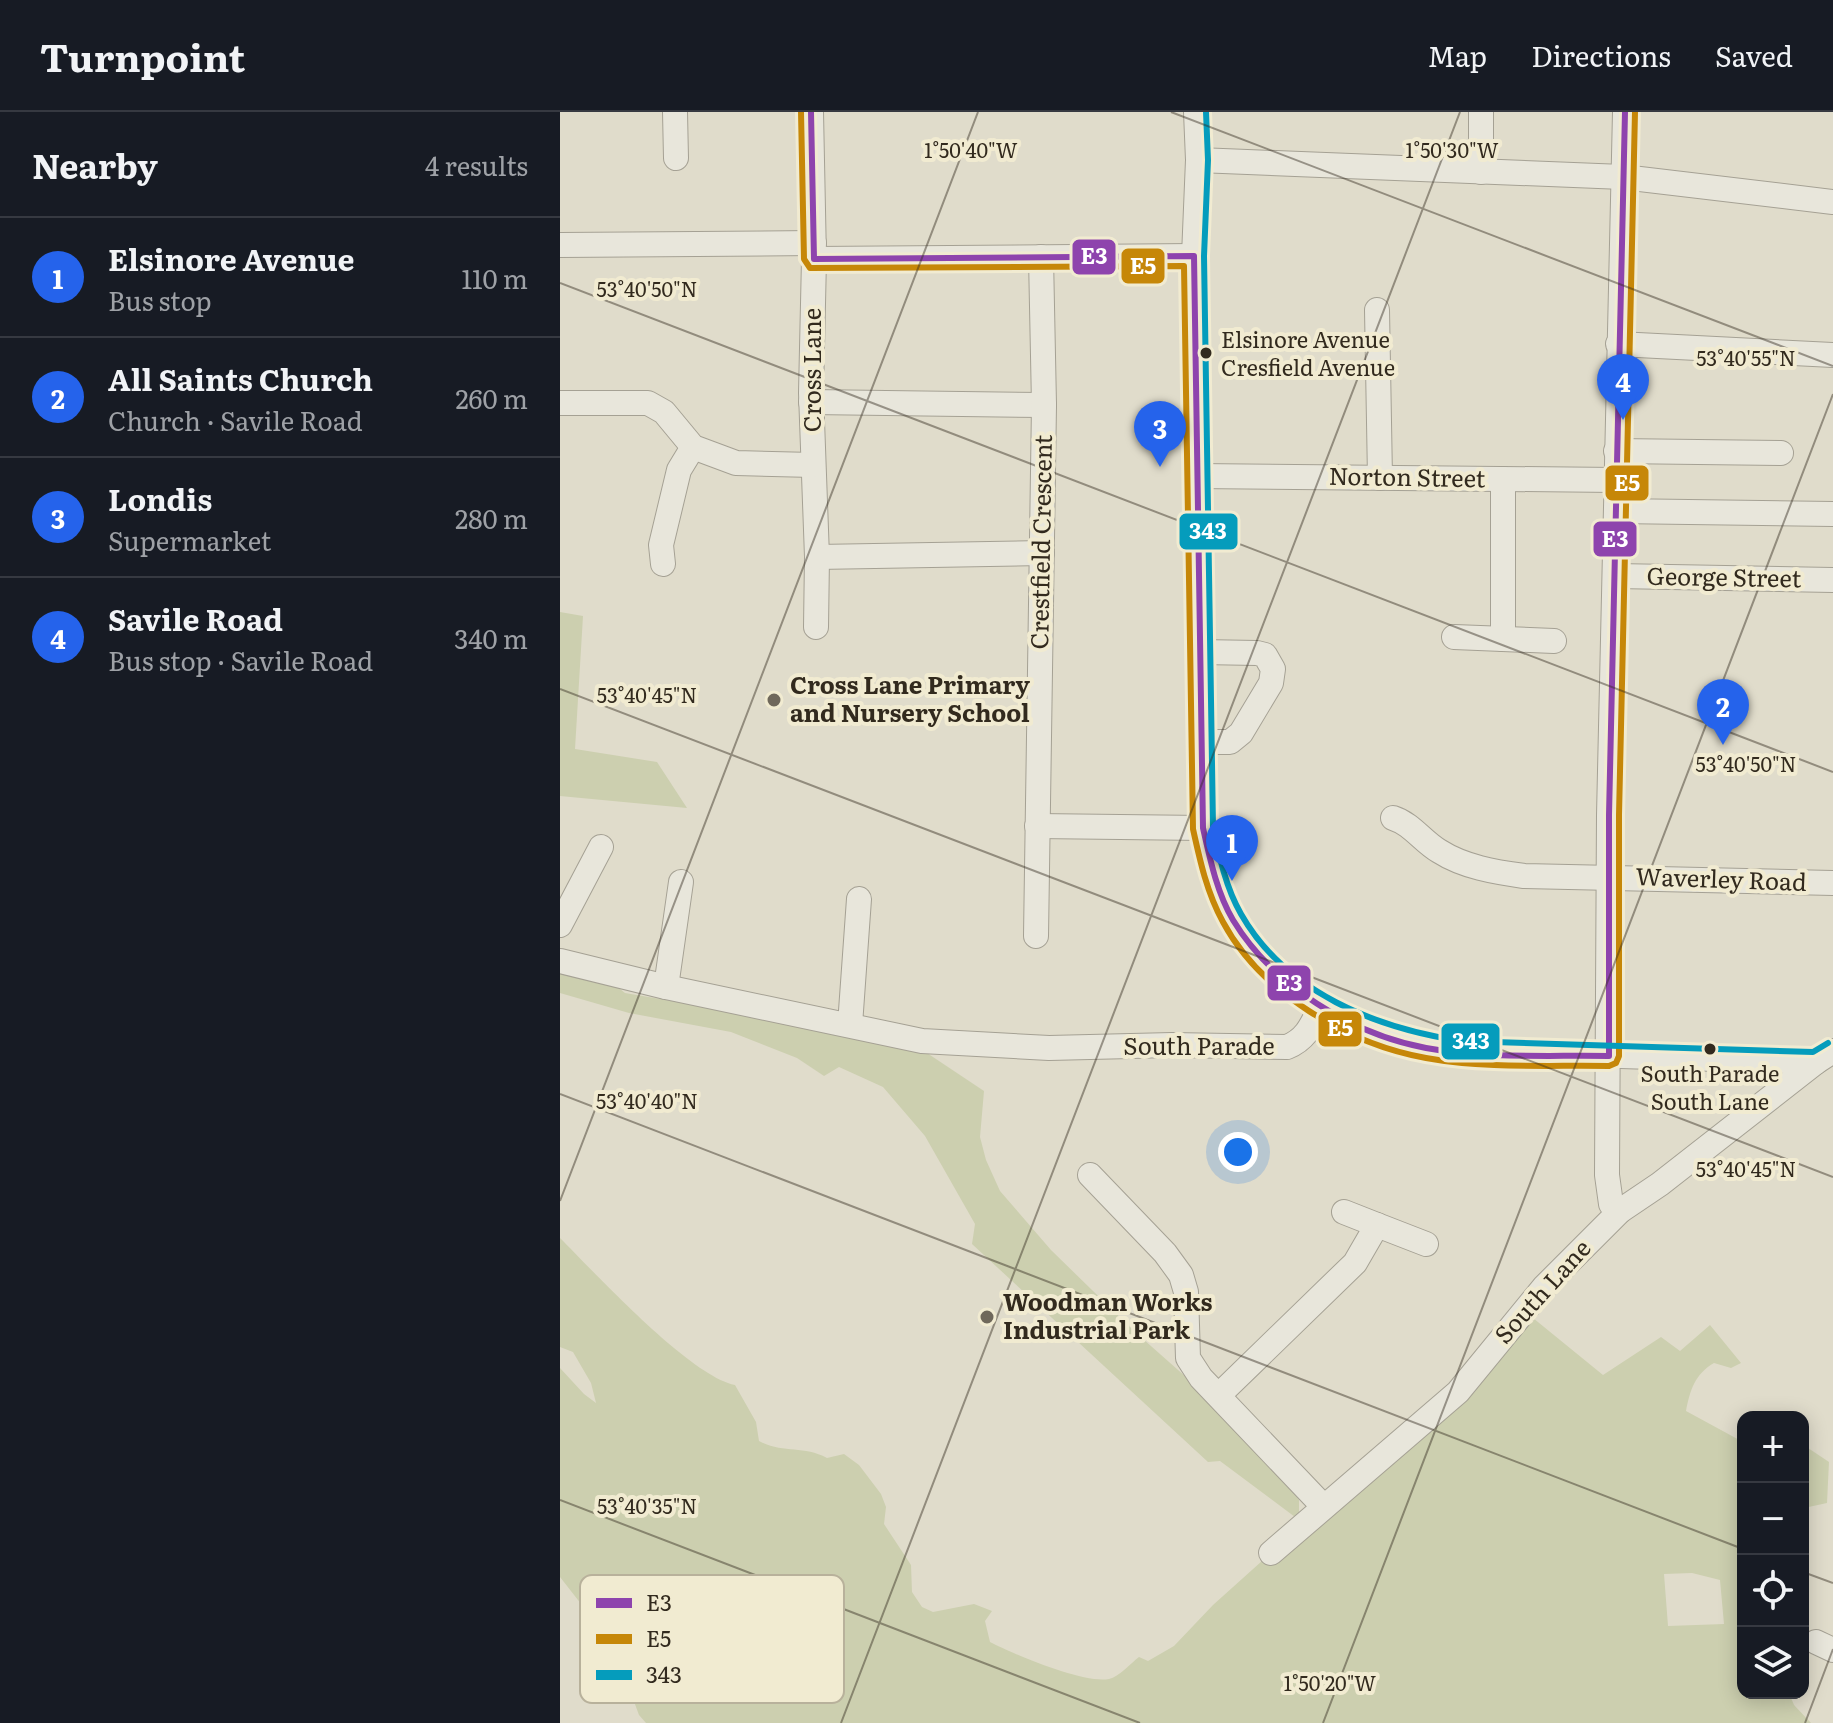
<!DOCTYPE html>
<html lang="en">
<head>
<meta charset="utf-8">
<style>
  :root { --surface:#171b24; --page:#242831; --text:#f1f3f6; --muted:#9ea1a6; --line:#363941; --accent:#2563eb }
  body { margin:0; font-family:Literata,serif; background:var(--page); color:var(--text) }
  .controls { position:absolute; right:24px; bottom:24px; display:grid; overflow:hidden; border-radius:16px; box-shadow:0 4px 20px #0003 }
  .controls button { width:72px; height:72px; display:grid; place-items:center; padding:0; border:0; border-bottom:2px solid var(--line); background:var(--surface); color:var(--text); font:40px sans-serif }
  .you { position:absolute; left:678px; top:1040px; width:28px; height:28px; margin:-20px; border:6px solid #fff; border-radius:50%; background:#1a73e8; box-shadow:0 0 0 12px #1a73e833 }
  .badge { display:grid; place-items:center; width:52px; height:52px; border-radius:50%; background:var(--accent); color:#fff; font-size:26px; font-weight:700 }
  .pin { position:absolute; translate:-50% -66px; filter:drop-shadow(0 2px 4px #0008) }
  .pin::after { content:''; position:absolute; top:42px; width:28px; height:24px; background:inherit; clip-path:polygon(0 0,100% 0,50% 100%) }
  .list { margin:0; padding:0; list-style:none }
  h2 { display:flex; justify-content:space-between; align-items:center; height:104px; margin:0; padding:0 32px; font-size:34px }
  h2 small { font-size:26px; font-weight:400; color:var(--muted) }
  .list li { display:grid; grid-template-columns:52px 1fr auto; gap:24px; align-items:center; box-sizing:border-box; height:120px; padding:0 32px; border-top:2px solid var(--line) }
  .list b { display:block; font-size:30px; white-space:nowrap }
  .list p { margin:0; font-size:26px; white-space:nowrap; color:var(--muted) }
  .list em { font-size:26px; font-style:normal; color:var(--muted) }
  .icon { flex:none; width:44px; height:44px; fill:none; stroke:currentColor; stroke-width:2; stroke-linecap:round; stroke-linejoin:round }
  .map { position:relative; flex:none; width:1273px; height:1611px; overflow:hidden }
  header { display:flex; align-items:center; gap:48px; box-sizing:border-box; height:112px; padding:0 40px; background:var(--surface); border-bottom:2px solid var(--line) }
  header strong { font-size:38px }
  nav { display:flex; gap:44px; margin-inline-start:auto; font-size:28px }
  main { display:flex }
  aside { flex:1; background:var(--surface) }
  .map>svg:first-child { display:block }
  .green { fill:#cccfaf; fill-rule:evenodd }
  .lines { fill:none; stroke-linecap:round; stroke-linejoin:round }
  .minor-casing { stroke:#a5a194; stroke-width:26 }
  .minor { stroke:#e8e6db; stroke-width:24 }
  .bus-1-casing { stroke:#f1ebd1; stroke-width:12 }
  .bus-2-casing { stroke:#f1ebd1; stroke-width:12 }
  .bus-3-casing { stroke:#f1ebd1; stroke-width:12 }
  .bus-1 { stroke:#8e44ad; stroke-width:6 }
  .bus-2 { stroke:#c68708; stroke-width:6 }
  .bus-3 { stroke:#059cbc; stroke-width:6 }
  .ticks { fill:none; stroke:#322a1e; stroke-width:2; stroke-opacity:0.45 }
  .bus-dot { fill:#322a1e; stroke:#f1ebd1; stroke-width:3 }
  .poi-dot { fill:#6f685b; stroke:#f1ebd1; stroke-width:3 }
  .labels { text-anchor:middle; stroke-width:8; stroke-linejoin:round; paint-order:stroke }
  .bus-label { font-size:22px; fill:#322a1e; stroke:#f1ebd1; text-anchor:start }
  .street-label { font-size:24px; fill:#322a1e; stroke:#f1ebd1 }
  .poi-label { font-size:24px; font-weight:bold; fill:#322a1e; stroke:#f1ebd1; text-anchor:start }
  .key { fill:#f1ebd1; stroke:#b8b19b; stroke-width:2 }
  .key-label { font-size:22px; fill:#322a1e }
  .ticks-label { font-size:20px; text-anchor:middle; fill:#322a1e; stroke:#f1ebd1; stroke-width:8; stroke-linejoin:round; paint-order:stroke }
  .line-badge { stroke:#f1ebd1; stroke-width:3 }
  .badge-label { font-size:22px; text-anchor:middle; font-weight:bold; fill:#fff }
</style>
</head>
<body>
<header>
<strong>Turnpoint</strong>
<nav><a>Map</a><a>Directions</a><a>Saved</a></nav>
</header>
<main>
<aside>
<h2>Nearby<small>4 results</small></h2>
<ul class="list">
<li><span class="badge">1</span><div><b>Elsinore Avenue</b><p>Bus stop</p></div><em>110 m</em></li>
<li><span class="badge">2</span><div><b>All Saints Church</b><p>Church · Savile Road</p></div><em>260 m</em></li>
<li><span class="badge">3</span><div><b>Londis</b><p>Supermarket</p></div><em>280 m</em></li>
<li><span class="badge">4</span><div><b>Savile Road</b><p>Bus stop · Savile Road</p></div><em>340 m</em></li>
</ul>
</aside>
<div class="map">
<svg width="1273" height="1611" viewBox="0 0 1273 1611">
  <rect width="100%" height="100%" fill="#e0dccb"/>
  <g class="green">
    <path d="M 0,500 L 23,504 L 15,637 L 97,650 L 127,696 L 0,684 Z"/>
    <path d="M 0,859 L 50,869 L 65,881 L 171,899 L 358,935 L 424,979 L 420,1025 L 426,1048 L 440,1079 L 491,1138 L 574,1219 L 635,1273 L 727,1371 L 739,1388 L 739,1408 L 660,1349 L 648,1350 L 412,1132 L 415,1112 L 365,1024 L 323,975 L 279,955 L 264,964 L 237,946 L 171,920 L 69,901 L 0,881 Z"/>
    <path d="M 0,1126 C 36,1162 130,1264 175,1273 L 196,1310 L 199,1329 C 223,1342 243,1333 267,1346 L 284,1342 L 299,1353 L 321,1382 L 326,1395 L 324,1412 L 351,1453 L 352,1480 L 362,1495 L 373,1500 L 414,1492 L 432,1499 L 425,1509 L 430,1530 C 453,1542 524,1572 549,1567 C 559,1565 571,1551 579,1545 L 588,1549 L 614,1534 L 653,1493 L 973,1206 L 1043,1263 L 1101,1225 L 1120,1239 L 1150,1213 L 1181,1251 L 1171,1256 L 1154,1251 C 1135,1262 1130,1278 1126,1299 L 1183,1330 L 1183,1581 L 1229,1581 L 1234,1593 L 1251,1611 L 86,1611 L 79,1603 L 59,1549 L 43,1520 L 0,1465 L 0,1256 L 24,1282 L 36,1291 L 31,1271 L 13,1240 L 0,1235 ZM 1132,1461 L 1160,1468 L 1164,1512 L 1108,1514 L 1104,1462 Z"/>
    <path d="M 1245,1334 L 1269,1350 L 1267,1391 L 1244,1396 Z"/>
  </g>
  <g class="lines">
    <defs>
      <g id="minor">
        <path d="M 115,0 L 116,46"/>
        <path d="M 251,0 L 254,147 L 251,281 L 257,445 L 256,515"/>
        <path d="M 636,0 L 638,48 L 634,144 L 643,716 C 650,748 657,780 673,809 C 719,887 814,930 900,939 L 1256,950"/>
        <path d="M 921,0 L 921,60"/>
        <path d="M 638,48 L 1063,65 L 1273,90"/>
        <path d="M 0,133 L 254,131"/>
        <path d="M 254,147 L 634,144"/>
        <path d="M 817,198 L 820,366"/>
        <path d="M 1058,232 L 1273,243"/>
        <path d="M 251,290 L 484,293"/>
        <path d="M 0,291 L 88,291 L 104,300 L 133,335 L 176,351 L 253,353"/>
        <path d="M 1056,339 L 1221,341"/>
        <path d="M 637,364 L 1056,368"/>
        <path d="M 1056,399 L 1273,402"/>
        <path d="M 257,445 L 482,441"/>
        <path d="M 103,452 L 101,433 L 119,358 L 133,335"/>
        <path d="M 1056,464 L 1273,468"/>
        <path d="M 894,525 L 994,529"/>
        <path d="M 943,527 L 943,367"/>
        <path d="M 641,540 L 697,541 L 705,543 L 713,557 L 711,571 L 681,621 L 670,630 L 642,630"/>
        <path d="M 833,706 C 852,712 862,729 879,739 C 904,755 935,760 964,764 L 1273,771"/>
        <path d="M 477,714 L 643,716"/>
        <path d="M 0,813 L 41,735"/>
        <path d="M 476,824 L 484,293 L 481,145"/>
        <path d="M 0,849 L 106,875 L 362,929 L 489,936 L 612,933 L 727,935 C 747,927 752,912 761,894"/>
        <path d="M 106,875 L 121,770"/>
        <path d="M 290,913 L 299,787"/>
        <path d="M 530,1063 L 605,1141 L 621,1163 L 626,1180 L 628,1246 L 641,1266 L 763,1394"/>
        <path d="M 1060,1099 L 1051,1092 L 1047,1063 L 1049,703 L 1065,0"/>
        <path d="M 817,1113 L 866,1132"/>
        <path d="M 659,1283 L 795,1151 L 817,1113 L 784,1100"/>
        <path d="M 711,1441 L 898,1280 L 984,1175 L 1060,1099 L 1100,1072 L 1256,950 L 1273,939"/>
        <path d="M 1256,1530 L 1273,1538"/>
      </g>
    </defs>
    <use href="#minor" class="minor-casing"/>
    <use href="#minor" class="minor"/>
    <defs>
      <path id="bus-1" d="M 251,0 L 254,147 L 634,144 L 643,716 C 650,747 657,781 673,808 C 713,874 792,922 866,936 C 926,947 989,943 1049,944 L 1049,703 L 1065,0"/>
      <path id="bus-2" d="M 241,0 L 244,147 L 250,156 L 624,154 L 633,717 C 640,749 647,781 663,810 C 701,881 788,932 866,946 C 926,957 988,953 1049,954 L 1056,951 L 1059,944 L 1059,703 L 1075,0"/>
      <path id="bus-3" d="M 646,0 L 648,48 L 644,144 L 653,715 C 659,744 666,776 681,802 C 726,881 816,916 901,929 L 1253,940 L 1268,931"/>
    </defs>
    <use href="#bus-1" class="bus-1-casing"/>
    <use href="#bus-2" class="bus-2-casing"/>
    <use href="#bus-3" class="bus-3-casing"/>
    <use href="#bus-1" class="bus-1"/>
    <use href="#bus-2" class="bus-2"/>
    <use href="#bus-3" class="bus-3"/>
  </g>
  <path class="ticks" d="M 611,0 L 1273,254M 0,171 L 1273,660M 0,577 L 1273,1065M 0,982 L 1183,1437M 0,1089 L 418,0M 0,1388 L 580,1611M 1243,1460 L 1273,1471M 281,1611 L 900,0M 763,1611 L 1273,282M 1245,1611 L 1273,1537"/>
  <g class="bus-dot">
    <circle cx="646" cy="241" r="7"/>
    <circle cx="1150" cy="937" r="7"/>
  </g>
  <g class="poi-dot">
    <circle cx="214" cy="588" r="8"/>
    <circle cx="427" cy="1205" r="8"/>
  </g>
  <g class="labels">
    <g class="bus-label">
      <text x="661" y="236">Elsinore Avenue<tspan x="661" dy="28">Cresfield Avenue</tspan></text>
      <text x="1150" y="970" text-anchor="middle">South Parade<tspan x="1150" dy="28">South Lane</tspan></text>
    </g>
    <g class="street-label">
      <text transform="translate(253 258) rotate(-90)" y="8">Cross Lane</text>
      <text transform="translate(847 366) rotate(1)" y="8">Norton Street</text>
      <text transform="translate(482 430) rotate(-89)" y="8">Crestfield Crescent</text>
      <text transform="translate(1164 466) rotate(1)" y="8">George Street</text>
      <text transform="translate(1161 768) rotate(2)" y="8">Waverley Road</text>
      <text x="639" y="943">South Parade</text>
      <text transform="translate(983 1180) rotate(-48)" y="8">South Lane</text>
    </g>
    <g class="poi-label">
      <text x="230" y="582">Cross Lane Primary<tspan x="230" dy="28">and Nursery School</tspan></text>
      <text x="443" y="1199">Woodman Works<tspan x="443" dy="28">Industrial Park</tspan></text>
    </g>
  </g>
  <rect x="20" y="1463" width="264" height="128" rx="12" class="key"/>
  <rect x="36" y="1486" width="36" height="10" fill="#8e44ad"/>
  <rect x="36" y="1522" width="36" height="10" fill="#c68708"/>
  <rect x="36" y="1558" width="36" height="10" fill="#059cbc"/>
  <g class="key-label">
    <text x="86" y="1499">E3</text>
    <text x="86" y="1535">E5</text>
    <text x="86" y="1571">343</text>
  </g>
  <g class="ticks-label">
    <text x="411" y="46">1°50'40"W</text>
    <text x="892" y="46">1°50'30"W</text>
    <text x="87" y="185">53°40'50"N</text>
    <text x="1186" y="254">53°40'55"N</text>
    <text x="87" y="591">53°40'45"N</text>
    <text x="1186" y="660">53°40'50"N</text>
    <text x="87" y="997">53°40'40"N</text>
    <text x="1186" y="1065">53°40'45"N</text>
    <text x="87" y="1402">53°40'35"N</text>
    <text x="770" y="1579">1°50'20"W</text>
  </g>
  <g class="line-badge">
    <rect x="511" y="126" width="46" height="38" rx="8" fill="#8e44ad"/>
    <rect x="560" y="135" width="46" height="38" rx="8" fill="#c68708"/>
    <rect x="1044" y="352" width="46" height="38" rx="8" fill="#c68708"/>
    <rect x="618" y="400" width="61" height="39" rx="8" fill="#059cbc"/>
    <rect x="1032" y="408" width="46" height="38" rx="8" fill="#8e44ad"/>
    <rect x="706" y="852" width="46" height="38" rx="8" fill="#8e44ad"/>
    <rect x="757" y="898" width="46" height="38" rx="8" fill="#c68708"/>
    <rect x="880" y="910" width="61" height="39" rx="8" fill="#059cbc"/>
  </g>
  <g class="badge-label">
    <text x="534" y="152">E3</text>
    <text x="583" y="162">E5</text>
    <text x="1067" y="379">E5</text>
    <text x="648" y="427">343</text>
    <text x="1055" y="435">E3</text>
    <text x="729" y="879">E3</text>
    <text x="780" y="924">E5</text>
    <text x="911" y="937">343</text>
  </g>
</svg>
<div class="controls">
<button>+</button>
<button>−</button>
<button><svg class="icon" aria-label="locate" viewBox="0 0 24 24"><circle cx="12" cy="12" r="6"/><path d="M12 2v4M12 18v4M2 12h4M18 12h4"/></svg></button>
<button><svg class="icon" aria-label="layers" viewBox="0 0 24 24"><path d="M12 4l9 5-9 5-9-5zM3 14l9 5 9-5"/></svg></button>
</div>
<div class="you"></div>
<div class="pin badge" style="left:672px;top:769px">1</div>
<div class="pin badge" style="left:1163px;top:633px">2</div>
<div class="pin badge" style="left:600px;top:355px">3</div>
<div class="pin badge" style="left:1063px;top:308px">4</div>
</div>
</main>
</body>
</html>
